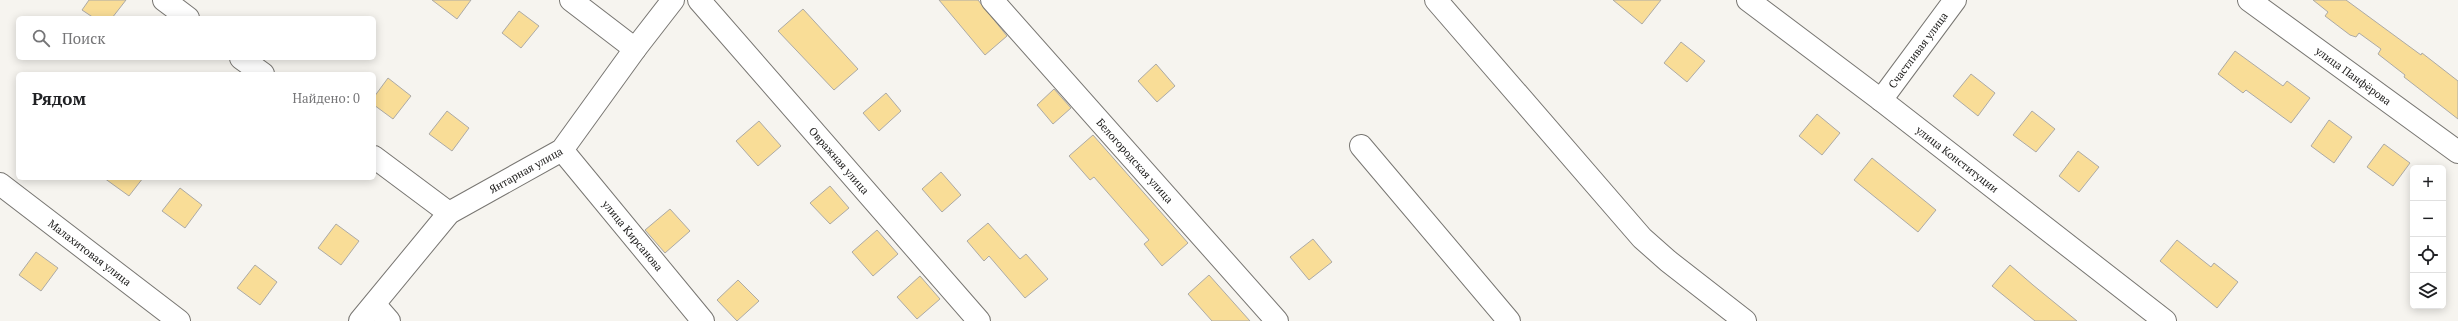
<!DOCTYPE html>
<html lang="ru">
<head>
<meta charset="utf-8">
<style>
  :root { --surface:#fff; --page:#f6f6f6; --text:#202124; --muted:#757577; --line:#e0e0e0 }
  body { margin:0; font-family:"PT Serif",serif; background:var(--page); color:var(--text) }
  .controls { position:absolute; right:12px; bottom:12px; display:grid; overflow:hidden; border-radius:6px; box-shadow:0 2px 10px #0003 }
  .controls button { width:36px; height:36px; display:grid; place-items:center; padding:0; border:0; border-bottom:1px solid var(--line); background:var(--surface); color:var(--text); font:20px sans-serif }
  .list { margin:0; padding:0; list-style:none }
  h2 { display:flex; justify-content:space-between; align-items:center; height:52px; margin:0; padding:0 16px; font-size:17px }
  h2 small { font-size:13px; font-weight:400; color:var(--muted) }
  .icon { flex:none; width:22px; height:22px; fill:none; stroke:currentColor; stroke-width:2; stroke-linecap:round; stroke-linejoin:round }
  .map { position:relative; flex:none; width:2458px; height:321px; overflow:hidden }
  .search { position:absolute; background:var(--surface); box-shadow:0 2px 10px #0003; left:16px; top:16px; width:360px; height:44px; display:flex; align-items:center; gap:10px; box-sizing:border-box; padding:0 14px; border-radius:6px; color:var(--muted); font-size:15px }
  .panel { position:absolute; background:var(--surface); box-shadow:0 2px 10px #0003; left:16px; top:72px; width:360px; height:108px; border-radius:6px }
  .map>svg:first-child { display:block }
  .building { fill:#f9dd97; stroke:#acaaa6 }
  .lines { fill:none; stroke-linecap:round; stroke-linejoin:round }
  .street-casing { stroke:#787672; stroke-width:24 }
  .street { stroke:#fff; stroke-width:22 }
  .labels { text-anchor:middle; stroke-width:3; stroke-linejoin:round; paint-order:stroke }
  .street-label { font-size:11px; fill:#21201f; stroke:#f6f4ef }
</style>
</head>
<body>
<div class="map">
<svg width="2458" height="321" viewBox="0 0 2458 321">
  <rect width="100%" height="100%" fill="#f6f4ef"/>
  <g class="building">
    <path d="M 89,0 L 126,0 L 112,18 L 94,18 L 82,10 Z"/>
    <path d="M 432,0 L 471,0 L 457,19 Z"/>
    <path d="M 939,0 L 978,0 L 1007,36 L 985,55 Z"/>
    <path d="M 1613,0 L 1661,0 L 1642,24 Z"/>
    <path d="M 2313,0 L 2346,0 L 2421,55 L 2422,53 L 2458,81 L 2458,119 L 2404,77 L 2405,75 L 2378,54 L 2381,49 L 2359,33 L 2356,37 L 2350,35 L 2325,16 L 2328,12 Z"/>
    <path d="M 803,9 L 858,69 L 834,90 L 778,31 Z"/>
    <path d="M 519,11 L 539,26 L 521,48 L 502,33 Z"/>
    <path d="M 1681,42 L 1705,61 L 1687,82 L 1664,63 Z"/>
    <path d="M 2235,51 L 2283,86 L 2287,81 L 2310,98 L 2291,123 L 2246,90 L 2243,93 L 2218,74 Z"/>
    <path d="M 1156,64 L 1175,86 L 1157,102 L 1138,81 Z"/>
    <path d="M 1971,74 L 1995,93 L 1978,116 L 1953,96 Z"/>
    <path d="M 388,78 L 411,96 L 393,119 L 374,105 L 374,97 Z"/>
    <path d="M 1054,89 L 1071,108 L 1053,124 L 1037,105 Z"/>
    <path d="M 886,93 L 901,111 L 879,131 L 863,113 Z"/>
    <path d="M 447,111 L 469,128 L 452,151 L 429,134 Z"/>
    <path d="M 2032,111 L 2055,129 L 2036,152 L 2013,135 Z"/>
    <path d="M 1817,114 L 1840,133 L 1822,155 L 1799,136 Z"/>
    <path d="M 2329,120 L 2352,137 L 2334,163 L 2311,146 Z"/>
    <path d="M 759,121 L 781,146 L 758,166 L 736,141 Z"/>
    <path d="M 1093,135 L 1188,243 L 1162,266 L 1144,244 L 1149,240 L 1094,177 L 1090,180 L 1069,156 Z"/>
    <path d="M 2384,144 L 2410,163 L 2393,186 L 2367,167 Z"/>
    <path d="M 2078,151 L 2099,167 L 2079,192 L 2059,176 Z"/>
    <path d="M 1872,158 L 1936,210 L 1918,232 L 1854,180 Z"/>
    <path d="M 941,172 L 961,195 L 942,212 L 922,189 Z"/>
    <path d="M 104,178 L 143,178 L 129,196 Z"/>
    <path d="M 830,186 L 849,208 L 830,224 L 810,203 Z"/>
    <path d="M 180,188 L 202,205 L 185,228 L 162,211 Z"/>
    <path d="M 670,209 L 690,231 L 665,253 L 645,230 Z"/>
    <path d="M 988,223 L 1020,259 L 1026,254 L 1048,279 L 1025,298 L 989,256 L 984,261 L 967,241 Z"/>
    <path d="M 336,224 L 359,241 L 341,265 L 318,248 Z"/>
    <path d="M 877,230 L 898,254 L 873,276 L 852,252 Z"/>
    <path d="M 1313,239 L 1332,262 L 1309,280 L 1290,257 Z"/>
    <path d="M 2177,240 L 2211,267 L 2214,263 L 2238,282 L 2217,308 L 2160,261 Z"/>
    <path d="M 36,252 L 58,268 L 41,291 L 19,275 Z"/>
    <path d="M 255,265 L 277,282 L 260,305 L 237,288 Z"/>
    <path d="M 2010,265 L 2033,285 L 2077,321 L 2035,321 L 1992,286 Z"/>
    <path d="M 1209,275 L 1250,321 L 1212,321 L 1188,294 Z"/>
    <path d="M 920,276 L 940,299 L 917,319 L 897,297 Z"/>
    <path d="M 738,280 L 759,301 L 737,321 L 717,300 Z"/>
  </g>
  <g class="lines">
    <defs>
      <g id="street">
        <path d="M 164,0 L 188,18"/>
        <path d="M 571,0 L 635,49"/>
        <path id="s1" d="M 699,0 L 979,321"/>
        <path id="s2" d="M 992,0 L 1277,321"/>
        <path d="M 1436,0 L 1642,238 L 1668,261 L 1745,321"/>
        <path id="s3" d="M 1748,0 L 1881,100 L 2165,321"/>
        <path id="s4" d="M 2249,0 L 2458,152"/>
        <path d="M 241,58 L 263,74"/>
        <path id="s5" d="M 1881,100 L 1955,0"/>
        <path d="M 1361,146 L 1509,321"/>
        <path id="s6" d="M 562,150 L 703,321"/>
        <path d="M 374,157 L 449,213"/>
        <path id="s7" d="M 0,184 L 179,321"/>
        <path d="M 375,305 L 389,321"/>
        <path id="s8" d="M 360,321 L 449,213 L 562,150 L 635,49 L 673,0"/>
      </g>
    </defs>
    <use href="#street" class="street-casing"/>
    <use href="#street" class="street"/>
  </g>
  <g class="labels">
    <g class="street-label">
      <text dy="4" stroke="none"><textPath href="#s5" startOffset="62">Счастливая улица</textPath></text>
      <text dy="4" stroke="none"><textPath href="#s4" startOffset="129">улица Панфёрова</textPath></text>
      <text dy="4" stroke="none"><textPath href="#s3" startOffset="263">улица Конституции</textPath></text>
      <text dy="4" stroke="none"><textPath href="#s2" startOffset="215">Белогородская улица</textPath></text>
      <text dy="4" stroke="none"><textPath href="#s1" startOffset="213">Овражная улица</textPath></text>
      <text dy="4" stroke="none"><textPath href="#s8" startOffset="228">Янтарная улица</textPath></text>
      <text dy="4" stroke="none"><textPath href="#s6" startOffset="111">улица Кирсанова</textPath></text>
      <text dy="4" stroke="none"><textPath href="#s7" startOffset="113">Малахитовая улица</textPath></text>
    </g>
  </g>
</svg>
<div class="controls">
<button>+</button>
<button>−</button>
<button><svg class="icon" aria-label="locate" viewBox="0 0 24 24"><circle cx="12" cy="12" r="6"/><path d="M12 2v4M12 18v4M2 12h4M18 12h4"/></svg></button>
<button><svg class="icon" aria-label="layers" viewBox="0 0 24 24"><path d="M12 4l9 5-9 5-9-5zM3 14l9 5 9-5"/></svg></button>
</div>
<div class="search"><svg class="icon" aria-label="search" viewBox="0 0 24 24"><circle cx="10" cy="10" r="6"/><path d="M15 15l6 6"/></svg>Поиск</div>
<section class="panel">
<h2>Рядом<small>Найдено: 0</small></h2>
<ul class="list">
</ul>
</section>
</div>
</body>
</html>
